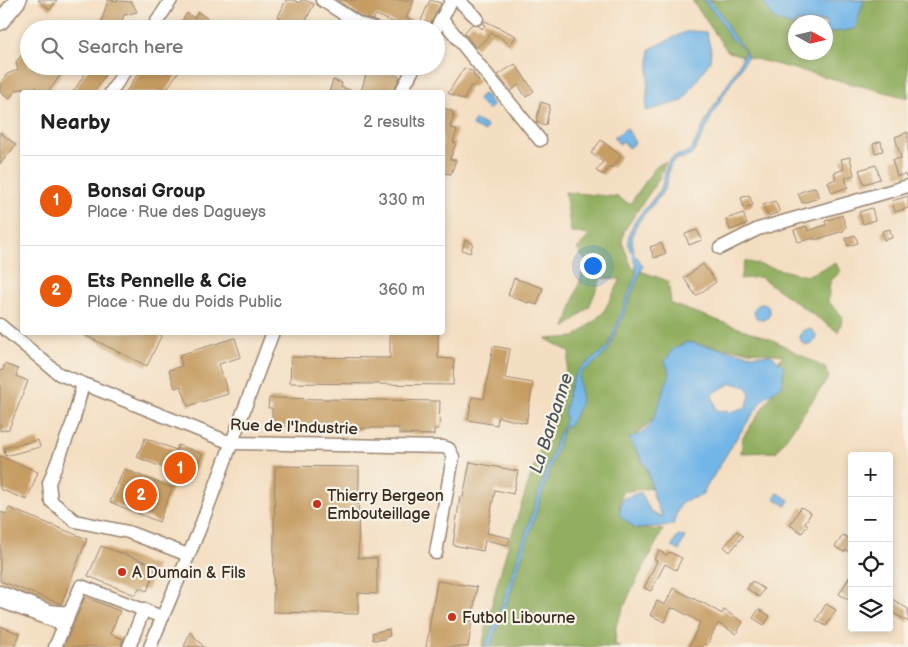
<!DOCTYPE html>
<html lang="en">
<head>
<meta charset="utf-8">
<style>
  :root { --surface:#fff; --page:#f2f2f2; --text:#222; --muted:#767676; --line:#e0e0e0; --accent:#ea580c }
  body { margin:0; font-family:"Balsamiq Sans",sans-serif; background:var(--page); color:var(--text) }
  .controls { position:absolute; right:15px; bottom:15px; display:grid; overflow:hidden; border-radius:5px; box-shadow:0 2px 8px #0003 }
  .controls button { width:45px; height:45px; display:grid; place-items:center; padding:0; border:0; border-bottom:1px solid var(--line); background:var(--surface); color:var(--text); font:25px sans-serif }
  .compass { position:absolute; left:788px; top:15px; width:45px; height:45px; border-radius:50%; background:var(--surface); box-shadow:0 2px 8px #0003; rotate:98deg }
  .you { position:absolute; left:592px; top:265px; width:18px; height:18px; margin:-12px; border:4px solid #fff; border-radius:50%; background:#1a73e8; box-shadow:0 0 0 8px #1a73e833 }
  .badge { display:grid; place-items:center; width:32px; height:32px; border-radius:50%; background:var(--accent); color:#fff; font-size:16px; font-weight:700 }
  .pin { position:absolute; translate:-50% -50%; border:2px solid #fff; box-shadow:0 1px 5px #0006 }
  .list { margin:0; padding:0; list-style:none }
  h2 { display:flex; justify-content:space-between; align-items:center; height:65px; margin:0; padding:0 20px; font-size:21px }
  h2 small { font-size:16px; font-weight:400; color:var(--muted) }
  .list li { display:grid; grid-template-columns:32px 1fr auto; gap:15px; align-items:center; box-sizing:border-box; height:90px; padding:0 20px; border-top:1px solid var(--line) }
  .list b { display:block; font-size:19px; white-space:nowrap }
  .list p { margin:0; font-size:16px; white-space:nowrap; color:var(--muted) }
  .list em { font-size:16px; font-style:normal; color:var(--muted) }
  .icon { flex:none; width:28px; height:28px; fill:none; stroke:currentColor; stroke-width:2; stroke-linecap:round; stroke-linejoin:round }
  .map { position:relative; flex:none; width:908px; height:647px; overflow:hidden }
  .search { position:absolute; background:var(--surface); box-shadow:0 2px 8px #0003; left:20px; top:20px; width:425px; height:55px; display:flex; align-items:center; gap:12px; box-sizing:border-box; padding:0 18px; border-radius:28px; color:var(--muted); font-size:19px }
  .panel { position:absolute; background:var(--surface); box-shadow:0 2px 8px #0003; left:20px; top:90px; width:425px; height:245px; border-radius:5px }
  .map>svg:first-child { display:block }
  .forest { fill:#92ae60; stroke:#666c3f; fill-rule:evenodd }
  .water { fill:#72b5e7; stroke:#567082; fill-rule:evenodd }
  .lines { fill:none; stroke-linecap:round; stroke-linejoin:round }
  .stream { stroke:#72b5e7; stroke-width:2.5 }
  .building { fill:#c69d64 }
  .minor-casing { stroke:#988470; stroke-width:15 }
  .major-casing { stroke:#988470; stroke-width:19 }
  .minor { stroke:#fff; stroke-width:12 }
  .major { stroke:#fff; stroke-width:16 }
  .poi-dot { fill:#c8321e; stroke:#f7f3e8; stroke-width:2 }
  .labels { text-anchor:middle; stroke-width:4.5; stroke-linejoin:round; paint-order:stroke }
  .street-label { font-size:16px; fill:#3b2a1e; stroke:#f7f3e8 }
  .poi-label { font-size:16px; fill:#3b2a1e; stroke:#f7f3e8; text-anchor:start }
  .water-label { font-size:18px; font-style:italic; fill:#4c545a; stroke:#f7f3e8 }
</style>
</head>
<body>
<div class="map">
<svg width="908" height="647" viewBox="0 0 908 647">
  <rect width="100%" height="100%" fill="#f7f3e8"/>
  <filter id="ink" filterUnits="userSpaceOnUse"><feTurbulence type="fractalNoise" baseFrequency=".02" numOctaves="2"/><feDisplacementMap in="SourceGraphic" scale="10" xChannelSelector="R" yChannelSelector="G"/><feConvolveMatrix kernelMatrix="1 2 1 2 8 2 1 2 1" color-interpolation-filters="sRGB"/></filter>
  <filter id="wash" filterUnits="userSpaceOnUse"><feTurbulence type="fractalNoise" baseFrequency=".0096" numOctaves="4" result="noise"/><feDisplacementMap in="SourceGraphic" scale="20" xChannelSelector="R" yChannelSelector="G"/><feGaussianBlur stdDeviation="1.12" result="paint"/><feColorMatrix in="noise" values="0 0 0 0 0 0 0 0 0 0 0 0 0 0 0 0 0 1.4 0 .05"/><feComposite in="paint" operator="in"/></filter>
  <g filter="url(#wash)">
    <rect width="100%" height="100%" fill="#f4dec1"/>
    <g class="forest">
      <path d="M 692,0 L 908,0 L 908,98 L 728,52 ZM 796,22 L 826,22 L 826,52 L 796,52 Z"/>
      <path d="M 666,162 L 658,180 L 624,231 L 622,242 L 632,268 L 668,281 L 671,304 L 773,340 L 825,368 L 829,377 L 776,452 L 741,453 L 743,437 L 775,390 L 769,377 L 783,355 L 701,345 L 668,406 L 631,439 L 655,487 L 622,492 L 619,507 L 633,521 L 645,529 L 663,530 L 631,591 L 616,625 L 615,644 L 620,647 L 482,647 C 498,569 525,493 551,418 L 561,408 L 562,389 L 570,352 L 546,339 L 575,337 L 603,313 L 621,279 L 601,278 L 589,307 L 565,328 L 586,262 L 577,249 L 590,235 L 571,232 L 565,192 L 617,197 L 630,204 L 657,165 Z"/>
      <path d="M 745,261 L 806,276 L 836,263 L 840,272 L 830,282 L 828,301 L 843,317 L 838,332 L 760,277 L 740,279 Z"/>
    </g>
    <g class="water">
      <path d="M 703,0 L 708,0 L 720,12 L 731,33 L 745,50 L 747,57 C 737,75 725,92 715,110 C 707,124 702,140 692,154 C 687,160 677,156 672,163 C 667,169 669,181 665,188 C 654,209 625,224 634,250 L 630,251 C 621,225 650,208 661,188 C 665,179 664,169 669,161 C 674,154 685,156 692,148 L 711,111 L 739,65 L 745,50 L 729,37 L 718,17 Z"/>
      <path d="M 762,0 L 864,0 L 855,29 L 827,33 L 826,33 L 826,22 L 796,22 L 795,27 L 774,19 Z"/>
      <path d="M 693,31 L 706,32 L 711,49 L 710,61 L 683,101 L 646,111 L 650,49 L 685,32 Z"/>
      <path d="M 484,94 L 493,105 L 488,110 L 478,100 L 480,96 Z"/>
      <path d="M 475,120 L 487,126 L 485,132 L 472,126 Z"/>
      <path d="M 627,128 L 635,143 L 628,148 L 624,141 L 619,144 L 614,137 Z"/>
      <path d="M 637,257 L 643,266 L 609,349 L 601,358 L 581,373 C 577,383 581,389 581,398 C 581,408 573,417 569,426 L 566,425 L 563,432 L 561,431 L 566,417 L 564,416 C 567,399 569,377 583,366 C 592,359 601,354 608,346 L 636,274 L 636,267 L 633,258 Z"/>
      <circle cx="762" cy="312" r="8"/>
      <circle cx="808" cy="337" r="8"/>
      <path d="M 687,342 L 752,355 L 771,355 L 784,366 L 782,386 L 764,398 L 734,442 L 701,496 L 683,501 L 677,511 L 673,525 L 636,529 L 619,515 L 622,499 L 641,492 L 651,512 L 662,517 L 654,498 L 647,468 L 629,438 C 633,436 639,435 643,432 C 657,423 661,390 670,375 L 665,361 L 673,349 ZM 731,383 L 747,387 L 750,396 L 746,407 L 731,412 L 716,410 L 712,394 Z"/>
      <path d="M 559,432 L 562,433 L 509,597 L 490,647 L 485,647 L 502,604 Z"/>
      <path d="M 778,493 L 789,500 L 786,506 L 774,498 Z"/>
      <path d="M 678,535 L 685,537 L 679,550 L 672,547 Z"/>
    </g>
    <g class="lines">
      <path class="stream" d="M 631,248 L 636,261"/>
    </g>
    <g id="blocks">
      <g class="building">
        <path d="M 38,0 L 57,0 L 50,10 Z"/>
        <path d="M 108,0 L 132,2 L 137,12 L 124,15 L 119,29 L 99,29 Z"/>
        <path d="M 286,0 L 293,0 L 300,3 L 301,0 L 305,0 L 314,4 L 302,29 L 275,29 L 281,18 L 278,17 Z"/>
        <path d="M 337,0 L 414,0 L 406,18 L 420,23 L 430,0 L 441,3 L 428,29 L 410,29 L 376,15 L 373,20 L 362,17 Z"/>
        <path d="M 198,12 L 211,21 L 206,29 L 177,29 L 187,13 L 194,18 Z"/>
        <path d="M 485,21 L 516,36 L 510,45 L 497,35 L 495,36 L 492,33 L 476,48 L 464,33 L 472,24 L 479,26 L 482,29 L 485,25 L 483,24 Z"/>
        <path d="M 29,46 L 29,66 L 67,66 L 48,92 L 43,92 L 35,87 L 32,92 L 26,88 L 16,90 L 9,99 L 0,92 L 0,84 L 7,74 L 18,70 L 16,62 Z"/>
        <path d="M 515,64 L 534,91 L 526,97 L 518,85 L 511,91 L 498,75 Z"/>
        <path d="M 90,66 L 99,66 L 107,72 L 94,92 L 73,92 Z"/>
        <path d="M 143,66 L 182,66 L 165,92 L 126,92 Z"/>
        <path d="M 352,66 L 379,66 L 400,77 L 393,92 L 361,92 L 366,74 Z"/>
        <path d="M 464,68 L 474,72 L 473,74 L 479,81 L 473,87 L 470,86 L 464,100 L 448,93 Z"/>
        <path d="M 333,80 L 342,83 L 341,87 L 355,92 L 329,92 Z"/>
        <path d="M 541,102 L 550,105 L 546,125 L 536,122 Z"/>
        <path d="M 444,108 L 453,112 L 452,115 L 454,116 L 450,127 L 457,130 L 453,142 L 456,143 L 450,159 L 456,160 L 451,174 L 445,173 L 443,178 L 442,113 Z"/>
        <path d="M 0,132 L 16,145 L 0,164 Z"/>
        <path d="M 908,132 L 908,176 L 906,177 L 905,174 L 897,176 L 892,160 L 901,158 L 895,137 Z"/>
        <path d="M 601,140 L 621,156 L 612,168 L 610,166 L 603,175 L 596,171 L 603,162 L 591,153 Z"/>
        <path d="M 881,141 L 883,151 L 875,153 L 873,144 Z"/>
        <path d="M 850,157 L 854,175 L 845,178 L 848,187 L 832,193 L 828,182 L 836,179 L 834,173 L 844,169 L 841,159 Z"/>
        <path d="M 876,165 L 880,179 L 864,184 L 859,170 Z"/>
        <path d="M 815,187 L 819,198 L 802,203 L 798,193 Z"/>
        <path d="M 749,195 L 753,205 L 744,208 L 741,198 Z"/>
        <path d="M 908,196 L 908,208 L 895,212 L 892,201 Z"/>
        <path d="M 775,201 L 780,212 L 768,216 L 763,205 Z"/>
        <path d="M 872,208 L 875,220 L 863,224 L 859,212 Z"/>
        <path d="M 743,213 L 747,224 L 730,230 L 726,219 Z"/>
        <path d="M 842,215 L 846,227 L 843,231 L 815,240 L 815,238 L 798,242 L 794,230 L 806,226 L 808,231 L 826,225 L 825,221 Z"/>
        <path d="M 890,229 L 892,238 L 884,240 L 882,231 Z"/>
        <path d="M 697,230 L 702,240 L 689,245 L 685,234 Z"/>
        <path d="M 855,235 L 858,243 L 848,246 L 845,238 Z"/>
        <path d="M 465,240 L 473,243 L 470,253 L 462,250 Z"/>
        <path d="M 661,243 L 666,253 L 654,258 L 650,247 Z"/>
        <path d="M 703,264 L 716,282 L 696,296 L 684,278 Z"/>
        <path d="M 514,278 L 543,288 L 537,305 L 528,302 L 528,303 L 508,295 Z"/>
        <path d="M 78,332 L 163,332 L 147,366 Z"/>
        <path d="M 390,332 L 438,332 L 438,358 L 454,359 L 453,385 L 290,383 L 291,357 L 390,358 Z"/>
        <path d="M 235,338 L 241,357 L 219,364 L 228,394 L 188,406 L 181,386 L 175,388 L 169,370 L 182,366 L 179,355 Z"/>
        <path d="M 493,346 L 510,349 L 505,378 L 533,383 L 526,423 L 498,417 L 497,425 L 468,420 L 472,397 L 484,399 Z"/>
        <path d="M 5,364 L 18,369 L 16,376 L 28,381 L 9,429 L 0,431 L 0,370 L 2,371 Z"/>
        <path d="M 269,398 L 440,401 L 439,429 L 434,429 L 434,435 L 399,434 L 399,428 L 362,428 L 362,430 L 348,430 L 348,427 L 272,426 L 272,408 L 268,408 Z"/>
        <path d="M 145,438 L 176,450 L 178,445 L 202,454 L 191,479 L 137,457 Z"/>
        <path d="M 38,440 L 40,447 L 5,456 L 4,448 Z"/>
        <path d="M 0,456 L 38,472 L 27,500 L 0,489 Z"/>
        <path d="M 470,462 L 518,471 L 513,494 L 495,490 L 487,533 L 510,538 L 508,545 L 485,540 L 483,551 L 453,545 L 460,496 L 463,497 Z"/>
        <path d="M 275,466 L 359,467 L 358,558 L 377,558 L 377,594 L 358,593 L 358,614 L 273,612 Z"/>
        <path d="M 124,469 L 172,488 L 159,522 L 110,502 Z"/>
        <path d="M 801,507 L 811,513 L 805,523 L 808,525 L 802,533 L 790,525 Z"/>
        <path d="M 9,508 L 87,539 L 61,604 L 0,581 L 0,512 L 6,514 Z"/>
        <path d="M 737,531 L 743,536 L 730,552 L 724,547 Z"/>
        <path d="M 843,535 L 852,540 L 852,554 L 846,550 L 844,552 L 835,547 Z"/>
        <path d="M 101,546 L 157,566 L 147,591 L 139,588 L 135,595 L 88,576 Z"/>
        <path d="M 659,551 L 667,555 L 669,552 L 682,558 L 676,570 L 665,564 L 651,591 L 644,588 L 657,561 L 654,559 Z"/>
        <path d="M 852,573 L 852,602 L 839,594 Z"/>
        <path d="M 437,581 L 477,587 L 468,647 L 426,647 Z"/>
        <path d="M 752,581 L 764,589 L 759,597 L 747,589 Z"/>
        <path d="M 673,588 L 700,602 L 700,601 L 722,614 L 724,610 L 743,622 L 736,634 L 718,623 L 707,645 L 705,644 L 703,647 L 689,647 L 700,622 L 676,609 L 671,608 L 665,622 L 650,615 L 657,601 L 665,605 Z"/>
        <path d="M 85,597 L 120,611 L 110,634 L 123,639 L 121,647 L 64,647 Z"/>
        <path d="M 889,597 L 908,609 L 908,622 L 889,610 Z"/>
        <path d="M 826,604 L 836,610 L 826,626 L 816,620 Z"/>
        <path d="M 759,609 L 770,616 L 764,625 L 753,618 Z"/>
        <path d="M 0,626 L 20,634 L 14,647 L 0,647 Z"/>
        <path d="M 389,629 L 390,636 L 385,637 L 385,639 L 373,640 L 372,633 Z"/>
        <path d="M 190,632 L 204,647 L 184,647 Z"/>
      </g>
    </g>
  </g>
  <g filter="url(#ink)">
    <use href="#blocks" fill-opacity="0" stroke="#988470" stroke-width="1"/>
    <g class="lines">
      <defs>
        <g id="minor">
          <path d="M 322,0 L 359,24 L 376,29"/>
          <path d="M 458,0 L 477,18"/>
          <path d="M 442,19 L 540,140"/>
          <path d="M 152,29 L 171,0"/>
          <path d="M 436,29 L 452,0"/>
          <path d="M 111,92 L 128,66"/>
          <path d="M 401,92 L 415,66"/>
          <path d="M 720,248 L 758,229 L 908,186"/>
          <path d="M 0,325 L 59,374 L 231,443 L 444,447 L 449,449 L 453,457 L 436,553"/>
          <path d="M 83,384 L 73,422 L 49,483 L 51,501 L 75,521 L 128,532 L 188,555"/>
          <path d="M 0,592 L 50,611 L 69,613"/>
          <path d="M 0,601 L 64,625"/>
          <path d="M 55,647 L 81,586 L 162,617"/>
          <path d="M 129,647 L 144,609"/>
          <path d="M 150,647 L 200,528 L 273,332"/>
        </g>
        <path id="major" d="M 0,22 L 18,0"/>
      </defs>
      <use href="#minor" class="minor-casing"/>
      <use href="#major" class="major-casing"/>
      <use href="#minor" class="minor"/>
      <use href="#major" class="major"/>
    </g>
  </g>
  <g class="poi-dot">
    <circle cx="317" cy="504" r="5"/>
    <circle cx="122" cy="572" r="5"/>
    <circle cx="452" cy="617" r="5"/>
  </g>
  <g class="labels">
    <g class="street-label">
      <text transform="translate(294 426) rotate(2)" y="6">Rue de l'Industrie</text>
    </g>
    <g class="poi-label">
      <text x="327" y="501">Thierry Bergeon<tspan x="327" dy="18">Embouteillage</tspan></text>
      <text x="132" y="578">A Dumain &amp; Fils</text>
      <text x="462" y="623">Futbol Libourne</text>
    </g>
    <g class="water-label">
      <text transform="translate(551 423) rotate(-72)" y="6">La Barbanne</text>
    </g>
  </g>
</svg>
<div class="controls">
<button>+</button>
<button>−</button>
<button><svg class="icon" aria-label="locate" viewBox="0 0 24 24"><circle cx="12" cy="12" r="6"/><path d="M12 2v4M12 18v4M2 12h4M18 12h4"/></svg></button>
<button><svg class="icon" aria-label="layers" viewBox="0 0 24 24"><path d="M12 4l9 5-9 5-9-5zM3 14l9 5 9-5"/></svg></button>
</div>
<svg class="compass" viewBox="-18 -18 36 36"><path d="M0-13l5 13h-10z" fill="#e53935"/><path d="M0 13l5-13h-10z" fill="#767676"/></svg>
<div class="you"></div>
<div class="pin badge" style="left:180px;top:468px">1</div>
<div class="pin badge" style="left:141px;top:495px">2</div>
<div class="search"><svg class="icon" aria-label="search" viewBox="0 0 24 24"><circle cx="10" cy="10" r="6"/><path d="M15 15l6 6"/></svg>Search here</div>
<section class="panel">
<h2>Nearby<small>2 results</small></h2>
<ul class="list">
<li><span class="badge">1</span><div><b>Bonsai Group</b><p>Place · Rue des Dagueys</p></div><em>330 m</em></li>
<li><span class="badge">2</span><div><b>Ets Pennelle &amp; Cie</b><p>Place · Rue du Poids Public</p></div><em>360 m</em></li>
</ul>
</section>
</div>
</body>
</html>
